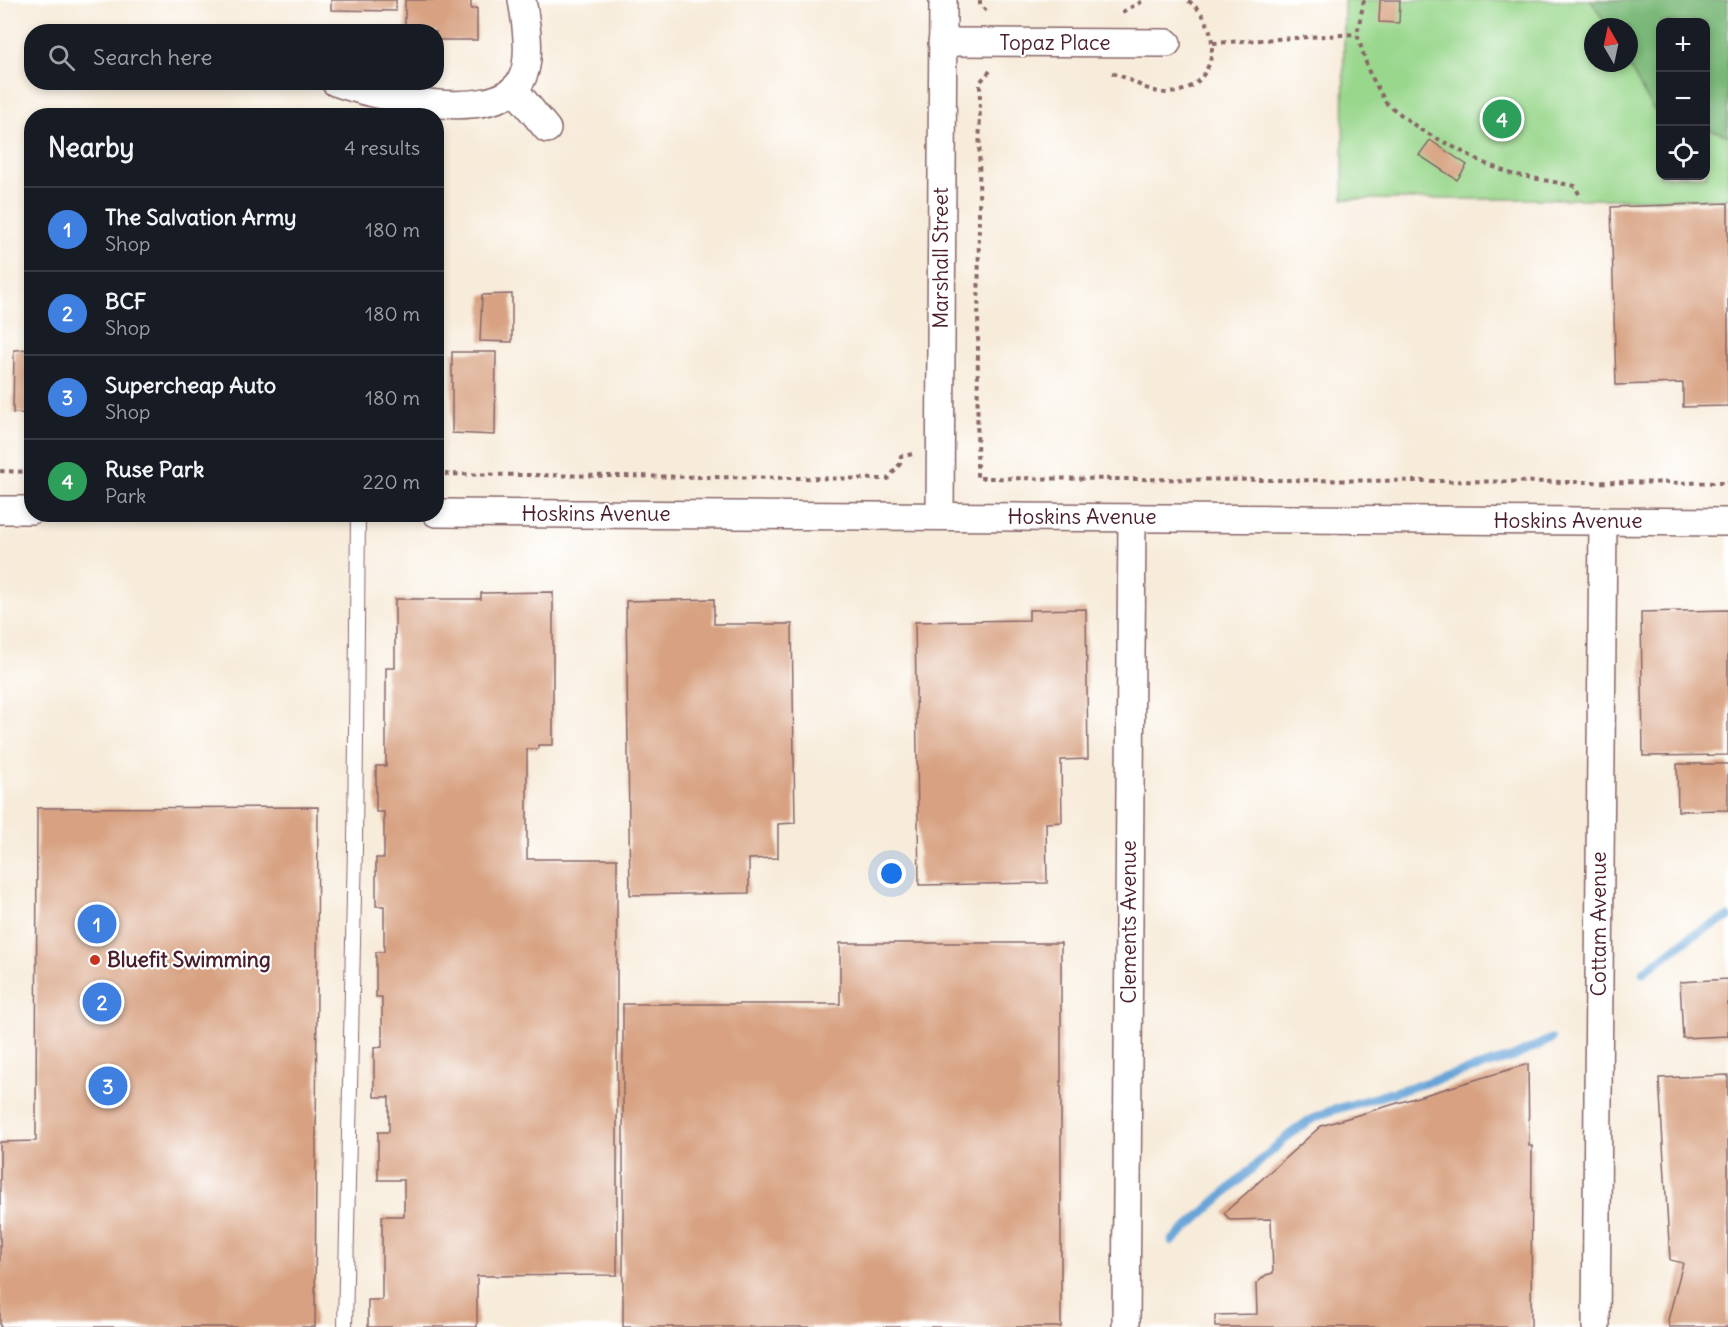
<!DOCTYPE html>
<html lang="en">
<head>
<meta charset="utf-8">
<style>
  :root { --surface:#171b24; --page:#20242c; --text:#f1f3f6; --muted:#9ea1a6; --line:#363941; --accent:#ea580c }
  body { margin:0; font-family:Delius,sans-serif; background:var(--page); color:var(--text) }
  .controls { position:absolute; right:18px; top:18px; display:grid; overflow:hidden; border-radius:12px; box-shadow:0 3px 9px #0003 }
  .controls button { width:54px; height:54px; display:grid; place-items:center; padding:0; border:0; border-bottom:2px solid var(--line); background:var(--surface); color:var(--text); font:30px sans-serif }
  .compass { position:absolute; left:1584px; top:18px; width:54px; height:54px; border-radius:50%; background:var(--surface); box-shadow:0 3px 9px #0003; rotate:351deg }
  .you { position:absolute; left:892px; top:874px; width:21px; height:21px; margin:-15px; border:4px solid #fff; border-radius:50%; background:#1a73e8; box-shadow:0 0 0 9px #1a73e833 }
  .badge { display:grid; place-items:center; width:39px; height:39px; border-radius:50%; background:var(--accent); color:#fff; font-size:20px; font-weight:700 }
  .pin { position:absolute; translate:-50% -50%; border:3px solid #fff; box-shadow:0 2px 6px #0006 }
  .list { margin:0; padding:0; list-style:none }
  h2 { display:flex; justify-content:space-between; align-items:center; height:78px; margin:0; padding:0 24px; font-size:26px }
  h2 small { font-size:20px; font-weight:400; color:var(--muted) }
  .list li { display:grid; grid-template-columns:39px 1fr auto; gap:18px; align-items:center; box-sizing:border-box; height:84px; padding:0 24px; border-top:2px solid var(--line) }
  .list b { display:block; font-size:22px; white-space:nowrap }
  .list p { margin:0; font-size:20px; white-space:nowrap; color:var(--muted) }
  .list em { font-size:20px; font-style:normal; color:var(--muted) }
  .icon { flex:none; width:33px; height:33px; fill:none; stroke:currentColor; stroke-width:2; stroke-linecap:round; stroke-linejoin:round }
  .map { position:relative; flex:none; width:1728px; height:1327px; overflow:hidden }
  .search { position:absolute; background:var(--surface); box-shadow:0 3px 9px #0003; left:24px; top:24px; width:420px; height:66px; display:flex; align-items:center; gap:15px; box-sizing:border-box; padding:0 21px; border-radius:24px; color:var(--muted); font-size:22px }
  .panel { position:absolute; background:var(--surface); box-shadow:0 3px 9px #0003; left:24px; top:108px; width:420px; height:414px; border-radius:24px }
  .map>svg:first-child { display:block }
  .green { fill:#99d78c; stroke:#727b5c; stroke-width:1.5; fill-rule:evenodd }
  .forest { fill:#7ab878; stroke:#626c52; stroke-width:1.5 }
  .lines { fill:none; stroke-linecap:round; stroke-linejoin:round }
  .stream { stroke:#67a4d8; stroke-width:9 }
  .building { fill:#d8a282 }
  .lane-casing { stroke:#876668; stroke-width:16 }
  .street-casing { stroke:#876668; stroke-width:30 }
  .path { stroke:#876668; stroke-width:4; stroke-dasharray:4.5 4.5; stroke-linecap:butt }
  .lane { stroke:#fff; stroke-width:14 }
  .street { stroke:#fff; stroke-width:27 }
  .poi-dot { fill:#c8321e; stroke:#fff; stroke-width:2 }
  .labels { text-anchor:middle; stroke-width:4.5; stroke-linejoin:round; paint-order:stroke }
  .street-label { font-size:21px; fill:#4a1f2b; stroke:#fff }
  .poi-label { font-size:21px; font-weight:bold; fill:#4a1f2b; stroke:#fff; text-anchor:start }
</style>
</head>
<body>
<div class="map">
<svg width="1728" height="1327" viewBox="0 0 1728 1327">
  <rect width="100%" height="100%" fill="#fff"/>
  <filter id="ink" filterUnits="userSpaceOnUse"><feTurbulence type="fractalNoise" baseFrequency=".0167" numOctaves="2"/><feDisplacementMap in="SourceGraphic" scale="12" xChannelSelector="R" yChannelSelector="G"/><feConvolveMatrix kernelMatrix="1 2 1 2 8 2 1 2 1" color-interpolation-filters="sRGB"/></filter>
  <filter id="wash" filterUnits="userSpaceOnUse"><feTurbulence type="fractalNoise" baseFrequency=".008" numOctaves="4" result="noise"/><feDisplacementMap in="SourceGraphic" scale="24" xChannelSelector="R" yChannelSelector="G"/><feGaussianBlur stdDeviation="1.35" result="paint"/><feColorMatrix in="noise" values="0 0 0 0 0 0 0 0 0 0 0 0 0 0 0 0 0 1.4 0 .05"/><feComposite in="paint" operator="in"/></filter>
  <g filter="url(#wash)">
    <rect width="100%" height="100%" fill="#f7ebd9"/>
    <path class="green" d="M 1344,0 L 1685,0 L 1728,43 L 1728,199 L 1343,199 ZM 1660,22 L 1706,22 L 1706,176 L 1660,176 ZM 1593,27 L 1629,27 L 1629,63 L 1593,63 Z"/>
    <path class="forest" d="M 1591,0 L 1728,0 L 1728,136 L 1706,128 L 1706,22 L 1660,22 L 1660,111 L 1653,109 L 1627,63 L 1629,63 L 1629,27 L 1607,27 Z"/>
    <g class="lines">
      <g class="stream">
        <path d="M 1643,972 L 1693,935 L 1728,917"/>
        <path d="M 1172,1241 L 1289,1135 L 1310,1120 L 1330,1111 L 1513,1057 L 1551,1039"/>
      </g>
    </g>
    <g id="blocks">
      <g class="building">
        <path d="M 331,0 L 396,0 L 396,11 L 331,10 Z"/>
        <path d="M 405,0 L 471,0 L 471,9 L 477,8 L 477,40 L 436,40 L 436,32 L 413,32 L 405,29 Z"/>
        <path d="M 1380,0 L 1400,0 L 1399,23 L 1379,22 Z"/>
        <path d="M 1430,140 L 1467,165 L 1457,180 L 1419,155 Z"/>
        <path d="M 1728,203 L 1728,406 L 1683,407 L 1683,383 L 1616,385 L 1611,207 Z"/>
        <path d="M 512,294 L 512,342 L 480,341 L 482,295 Z"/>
        <path d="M 32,349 L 32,414 L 13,413 L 14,350 Z"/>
        <path d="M 452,352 L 496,352 L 495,435 L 452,433 Z"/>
        <path d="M 553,592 L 553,745 L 538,745 L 538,749 L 527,749 L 527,859 L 617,859 L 617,1275 L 477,1276 L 477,1327 L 368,1327 L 368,1300 L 382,1300 L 382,1216 L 404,1216 L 404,1180 L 378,1180 L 378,1132 L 389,1132 L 389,1097 L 374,1097 L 374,1048 L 382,1047 L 382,997 L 376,997 L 376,952 L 384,952 L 384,906 L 376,906 L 376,858 L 384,858 L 384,812 L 376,812 L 376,766 L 386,766 L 386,668 L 395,668 L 395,599 L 481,599 L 481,593 Z"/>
        <path d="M 714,599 L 714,624 L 792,624 L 795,823 L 778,824 L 778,858 L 749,859 L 749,893 L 630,895 L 626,601 Z"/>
        <path d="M 1086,609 L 1088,759 L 1061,760 L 1062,822 L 1046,823 L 1047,883 L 919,885 L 915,622 L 1029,620 L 1029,610 Z"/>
        <path d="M 1728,610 L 1728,755 L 1643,756 L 1641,612 Z"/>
        <path d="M 1677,764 L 1728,764 L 1728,810 L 1678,811 Z"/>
        <path d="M 318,807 L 315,1327 L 0,1327 L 0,1142 L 36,1141 L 37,808 Z"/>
        <path d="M 840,943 L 1061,943 L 1061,1327 L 623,1327 L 623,1004 L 840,1004 Z"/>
        <path d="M 1728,979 L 1728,1036 L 1683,1038 L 1680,982 Z"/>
        <path d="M 1528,1064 L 1529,1146 L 1532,1146 L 1531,1327 L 1215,1327 L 1215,1315 L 1257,1314 L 1256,1284 L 1266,1275 L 1273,1273 L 1271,1219 L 1230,1220 L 1224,1213 L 1321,1126 Z"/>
        <path d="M 1728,1075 L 1728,1327 L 1669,1327 L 1668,1320 L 1683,1263 L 1670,1260 L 1659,1078 Z"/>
      </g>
    </g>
  </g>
  <g filter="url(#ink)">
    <use href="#blocks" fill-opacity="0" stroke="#876668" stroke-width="1.5"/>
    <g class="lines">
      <defs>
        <path id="lane" d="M 345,1327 L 355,846 L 358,514"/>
        <g id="street">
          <path d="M 942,42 L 1167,43"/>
          <path d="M 335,82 C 375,96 492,125 520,82 C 533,62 526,22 522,0"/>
          <path d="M 514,89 L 547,129"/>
          <path d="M 0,510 L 32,510"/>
          <path d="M 436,513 L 1728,522"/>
          <path d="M 940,516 L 943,0"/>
          <path d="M 1126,1327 L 1132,518"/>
          <path d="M 1596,1327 L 1603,521"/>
        </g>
      </defs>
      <use href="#lane" class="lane-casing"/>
      <use href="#street" class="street-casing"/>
      <g class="path">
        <path d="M 980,0 L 980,4 L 989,14"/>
        <path d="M 1364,0 L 1357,34 L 1369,72 L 1386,103 L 1421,130 L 1486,164 L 1512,174 L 1575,186 L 1581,198"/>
        <path d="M 1122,12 L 1145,0"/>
        <path d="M 1213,43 L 1357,34"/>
        <path d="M 990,71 L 980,82 L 977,478 L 1728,483"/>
        <path d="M 1112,73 C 1131,78 1147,93 1168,93 C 1218,91 1227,26 1187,0"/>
        <path d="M 0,471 L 32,472"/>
        <path d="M 436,474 L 888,479 L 900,464 L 901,456 L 914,454"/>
      </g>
      <use href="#lane" class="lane"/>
      <use href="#street" class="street"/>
    </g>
  </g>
  <circle class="poi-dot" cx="95" cy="960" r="6"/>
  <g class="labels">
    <g class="street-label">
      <text x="1055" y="50">Topaz Place</text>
      <text transform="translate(941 258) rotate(-90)" y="7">Marshall Street</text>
      <text x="596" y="521">Hoskins Avenue</text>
      <text x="1082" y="524">Hoskins Avenue</text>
      <text x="1568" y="528">Hoskins Avenue</text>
      <text transform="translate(1129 922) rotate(-90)" y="7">Clements Avenue</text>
      <text transform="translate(1599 924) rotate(-90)" y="7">Cottam Avenue</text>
    </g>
    <g class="poi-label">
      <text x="107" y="967">Bluefit Swimming</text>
    </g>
  </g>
</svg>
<div class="controls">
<button>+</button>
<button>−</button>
<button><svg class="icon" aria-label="locate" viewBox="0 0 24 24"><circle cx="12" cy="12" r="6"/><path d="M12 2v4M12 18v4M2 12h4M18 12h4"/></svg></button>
</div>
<svg class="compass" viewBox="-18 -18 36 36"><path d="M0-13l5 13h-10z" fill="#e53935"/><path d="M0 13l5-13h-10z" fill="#9ea1a6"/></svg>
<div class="you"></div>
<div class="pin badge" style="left:97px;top:924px;background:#3f7fe0">1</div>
<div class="pin badge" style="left:102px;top:1002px;background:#3f7fe0">2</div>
<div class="pin badge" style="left:108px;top:1086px;background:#3f7fe0">3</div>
<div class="pin badge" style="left:1502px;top:119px;background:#2e9e5b">4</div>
<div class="search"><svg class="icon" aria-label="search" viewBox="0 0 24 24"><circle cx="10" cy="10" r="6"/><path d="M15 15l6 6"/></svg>Search here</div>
<section class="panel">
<h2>Nearby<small>4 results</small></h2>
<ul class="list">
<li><span class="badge" style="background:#3f7fe0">1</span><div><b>The Salvation Army</b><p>Shop</p></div><em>180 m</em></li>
<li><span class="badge" style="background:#3f7fe0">2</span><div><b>BCF</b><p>Shop</p></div><em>180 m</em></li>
<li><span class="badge" style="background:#3f7fe0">3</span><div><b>Supercheap Auto</b><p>Shop</p></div><em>180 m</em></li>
<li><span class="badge" style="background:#2e9e5b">4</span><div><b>Ruse Park</b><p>Park</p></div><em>220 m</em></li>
</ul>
</section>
</div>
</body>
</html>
